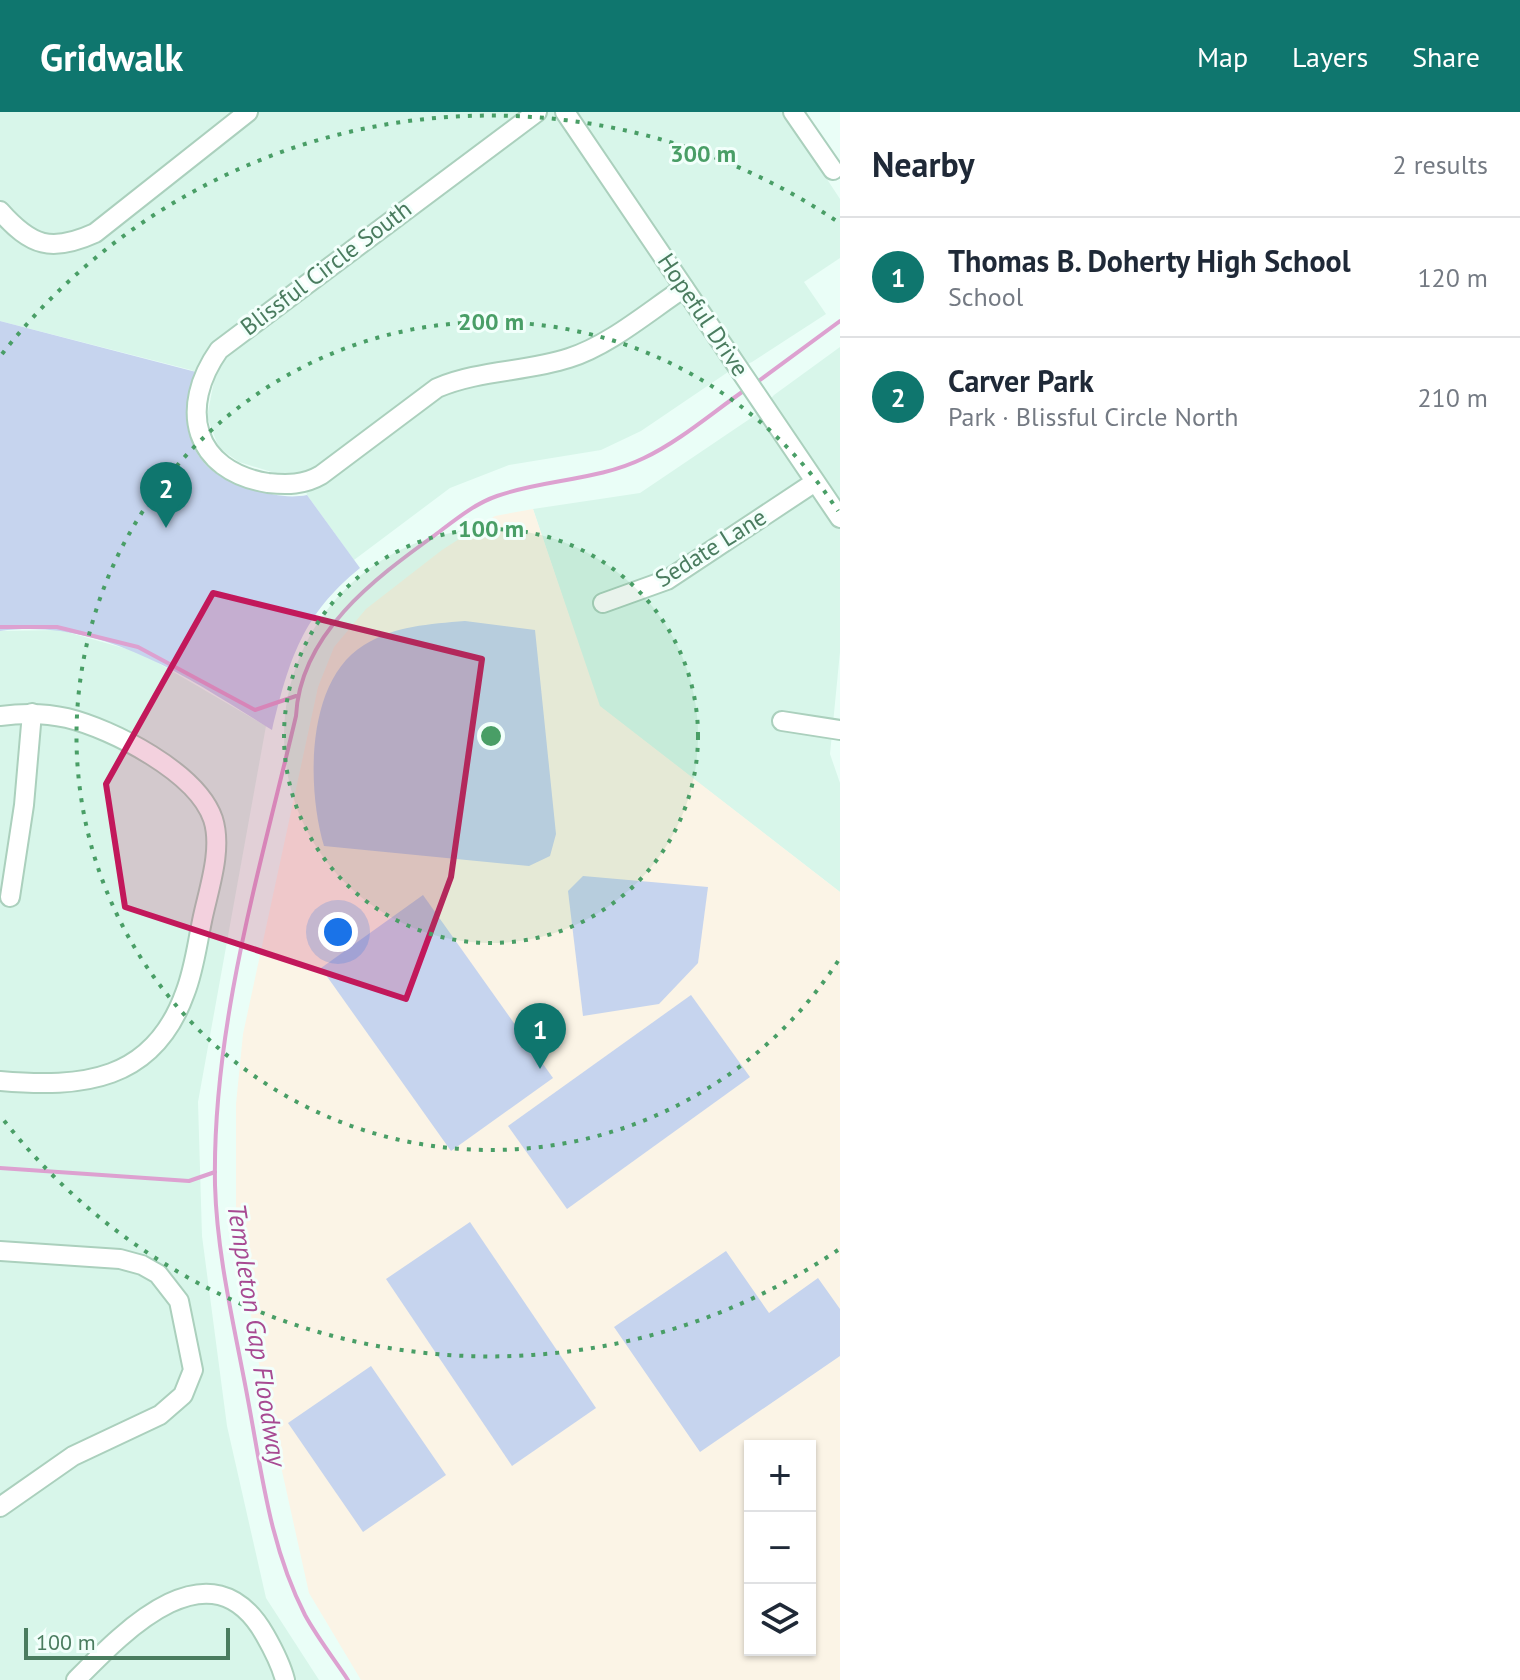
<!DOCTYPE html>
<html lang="en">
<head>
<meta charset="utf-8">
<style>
  :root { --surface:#fff; --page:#f6f6f7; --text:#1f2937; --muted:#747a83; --line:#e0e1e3; --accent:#0f766e }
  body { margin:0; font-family:"PT Sans",sans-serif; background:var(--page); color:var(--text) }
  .controls { position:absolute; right:24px; bottom:24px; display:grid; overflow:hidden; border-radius:0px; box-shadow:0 2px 6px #0004 }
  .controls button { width:72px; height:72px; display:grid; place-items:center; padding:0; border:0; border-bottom:2px solid var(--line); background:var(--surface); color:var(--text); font:40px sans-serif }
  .scale { position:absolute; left:24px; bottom:20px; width:206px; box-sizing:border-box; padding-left:8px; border:4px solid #4a7c5f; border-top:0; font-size:22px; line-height:28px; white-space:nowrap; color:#4a7c5f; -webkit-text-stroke:6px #f2fffb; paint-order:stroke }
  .you { position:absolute; left:338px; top:820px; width:28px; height:28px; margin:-20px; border:6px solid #fff; border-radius:50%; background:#1a73e8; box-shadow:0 0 0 12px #1a73e833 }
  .badge { display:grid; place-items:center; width:52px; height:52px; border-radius:50%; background:var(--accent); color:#fff; font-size:26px; font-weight:700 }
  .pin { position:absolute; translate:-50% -66px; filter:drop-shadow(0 2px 4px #0008) }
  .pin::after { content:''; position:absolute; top:42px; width:28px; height:24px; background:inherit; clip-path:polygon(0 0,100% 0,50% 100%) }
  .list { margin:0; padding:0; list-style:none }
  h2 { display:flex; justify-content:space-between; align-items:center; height:104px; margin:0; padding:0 32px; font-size:34px }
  h2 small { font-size:26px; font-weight:400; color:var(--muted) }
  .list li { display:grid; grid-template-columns:52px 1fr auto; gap:24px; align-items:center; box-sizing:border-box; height:120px; padding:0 32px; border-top:2px solid var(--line) }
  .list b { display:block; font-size:30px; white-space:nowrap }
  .list p { margin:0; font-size:26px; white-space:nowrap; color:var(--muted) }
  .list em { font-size:26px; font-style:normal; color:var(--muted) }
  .icon { flex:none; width:44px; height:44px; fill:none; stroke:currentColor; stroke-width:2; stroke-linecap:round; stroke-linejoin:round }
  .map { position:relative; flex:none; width:840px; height:1568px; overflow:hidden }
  header { display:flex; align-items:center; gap:48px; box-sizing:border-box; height:112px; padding:0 40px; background:var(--accent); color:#fff }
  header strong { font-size:38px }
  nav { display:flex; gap:44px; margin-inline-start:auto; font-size:28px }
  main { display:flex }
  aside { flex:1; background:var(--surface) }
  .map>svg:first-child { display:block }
  .residential { fill:#d8f6ea }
  .education { fill:#fbf4e6; fill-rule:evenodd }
  .green { fill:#c6d4ee }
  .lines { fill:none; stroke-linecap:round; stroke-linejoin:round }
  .stream { stroke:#dda1d0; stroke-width:4 }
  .minor-casing { stroke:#abd0bd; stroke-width:22 }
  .minor { stroke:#fff; stroke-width:18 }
  .marked { fill:#c2185b; fill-opacity:0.2; stroke:#c2185b; stroke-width:6; stroke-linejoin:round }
  .ring { fill:none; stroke:#499e66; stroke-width:4; stroke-dasharray:4 8 }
  .labels { text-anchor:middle; stroke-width:6; stroke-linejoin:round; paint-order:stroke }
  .street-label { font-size:24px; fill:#4a7c5f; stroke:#f2fffb }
  .water-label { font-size:26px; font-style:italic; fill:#a74a92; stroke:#f2fffb }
  .centre { fill:#499e66; stroke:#f2fffb; stroke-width:4 }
  .ring-label { font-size:24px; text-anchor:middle; font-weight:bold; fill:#499e66; stroke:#f2fffb; stroke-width:6; stroke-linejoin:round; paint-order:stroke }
</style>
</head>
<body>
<header>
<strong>Gridwalk</strong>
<nav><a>Map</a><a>Layers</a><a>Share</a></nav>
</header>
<main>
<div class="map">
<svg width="840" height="1568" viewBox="0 0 840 1568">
  <rect width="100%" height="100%" fill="#eafef7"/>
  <g class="residential">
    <path d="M 0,0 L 783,0 L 840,87 L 840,146 L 804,170 L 826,202 L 752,250 L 728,260 L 641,319 L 601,338 L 509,353 L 450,376 L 354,448 L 307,383 L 302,363 L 278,362 L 239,350 L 219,336 L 207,305 L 214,269 L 191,258 L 0,209 Z"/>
    <path d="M 840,235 L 840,540 L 830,642 L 840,671 L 840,780 L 599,594 L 533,397 L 640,381 L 757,302 L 774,283 Z"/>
    <path d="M 60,518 L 141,541 L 266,614 L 198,990 L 202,1124 L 227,1314 L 266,1486 L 319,1568 L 0,1568 L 0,519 Z"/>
  </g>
  <path class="education" d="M 533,397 L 600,594 L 840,780 L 840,1568 L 361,1568 L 309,1481 L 261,1264 L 236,1111 L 236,992 L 243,922 L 318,575 L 334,535 L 366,497 L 442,438 L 495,404 ZM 750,1334 L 810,1334 L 810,1538 L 750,1538 Z"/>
  <g class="green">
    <path d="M 0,209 L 196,260 C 178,317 188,359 251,377 C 270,382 287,387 307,383 L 360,456 C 302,503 289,548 272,618 C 190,567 102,505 0,519 Z"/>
    <path d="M 465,509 L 535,518 L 556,722 L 550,744 L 529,754 L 324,734 C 307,677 305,569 364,533 C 394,514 430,512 465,509 Z"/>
    <path d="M 583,764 L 708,775 L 698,851 L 659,892 L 583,904 L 568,779 Z"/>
    <path d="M 423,783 L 553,966 L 451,1039 L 321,856 Z"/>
    <path d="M 691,883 L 750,965 L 567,1097 L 508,1014 Z"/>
    <path d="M 470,1110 L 596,1296 L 512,1354 L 386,1167 Z"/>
    <path d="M 726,1139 L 769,1201 L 818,1166 L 840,1197 L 840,1244 L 700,1340 L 614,1215 Z"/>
    <path d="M 371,1254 L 446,1363 L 363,1420 L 288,1311 Z"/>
  </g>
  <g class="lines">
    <g class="stream">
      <path d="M 756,271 L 840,209"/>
      <path d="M 0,515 L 57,515 L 138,535 L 255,598 L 296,584"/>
      <path d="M 0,1056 L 189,1069 L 215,1060"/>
      <path d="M 348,1568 C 334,1547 317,1525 305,1503 C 270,1435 262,1362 248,1288 C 235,1217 217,1145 215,1073 C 212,915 260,757 296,604 C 300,522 374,467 435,423 C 455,408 474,392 497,384 C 545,367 597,369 644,346 C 680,329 713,300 745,278"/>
    </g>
    <defs>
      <g id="minor">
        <path d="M 537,0 L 219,238 C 178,296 193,359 268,371 C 287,373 304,373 321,363 L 437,276 C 479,258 526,260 569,246 C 610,233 649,199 684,176"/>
        <path d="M 565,0 L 840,406"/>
        <path d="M 793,0 L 833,58"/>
        <path d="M 0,99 C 31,134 51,141 95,121 L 248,0"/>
        <path d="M 603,491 L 667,468 L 815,370"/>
        <path d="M 0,604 C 22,601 45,601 67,606 C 112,617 197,660 213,707 C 223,738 208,779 202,809 C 197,833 194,858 185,881 C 153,970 82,976 0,969"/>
        <path d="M 782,609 L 840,618"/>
        <path d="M 10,785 L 24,693 L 32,601"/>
        <path d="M 0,1139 L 120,1147 L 142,1153 L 158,1162 L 179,1189 L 193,1258 L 183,1283 L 160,1303 L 73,1344 L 0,1395"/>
        <path d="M 76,1568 C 123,1520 211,1428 265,1523 C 273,1537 281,1552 285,1568"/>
      </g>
    </defs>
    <use href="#minor" class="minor-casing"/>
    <use href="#minor" class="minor"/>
  </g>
  <path class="marked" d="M 213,481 L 482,547 L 451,765 L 406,887 L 125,795 L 106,672 Z"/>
  <circle cx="491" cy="624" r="207" fill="#499e66" fill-opacity=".12"/>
  <g class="ring">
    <circle cx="491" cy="624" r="207"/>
    <path d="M838 849A414 414 0 1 1 838 399"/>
    <path d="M838 1138A620 620 0 0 1 2 1006M2 242A620 620 0 0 1 838 110"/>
  </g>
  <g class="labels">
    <g class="street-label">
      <text transform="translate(326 156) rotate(-37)" y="8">Blissful Circle South</text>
      <text transform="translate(703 203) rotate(56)" y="8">Hopeful Drive</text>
      <text transform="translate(711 436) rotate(-32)" y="8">Sedate Lane</text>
    </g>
    <g class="water-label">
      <text transform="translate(257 1223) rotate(81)" y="9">Templeton Gap Floodway</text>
    </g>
  </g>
  <circle cx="491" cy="624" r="12" class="centre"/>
  <g class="ring-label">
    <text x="703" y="50">300 m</text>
    <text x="491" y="218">200 m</text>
    <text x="491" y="425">100 m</text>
  </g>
</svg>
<div class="controls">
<button>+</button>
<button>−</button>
<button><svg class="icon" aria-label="layers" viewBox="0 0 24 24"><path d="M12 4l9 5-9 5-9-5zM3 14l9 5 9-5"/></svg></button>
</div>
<div class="scale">100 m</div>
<div class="you"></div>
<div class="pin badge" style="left:540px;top:957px">1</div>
<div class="pin badge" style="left:166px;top:416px">2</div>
</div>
<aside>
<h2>Nearby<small>2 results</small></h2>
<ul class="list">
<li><span class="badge">1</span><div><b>Thomas B. Doherty High School</b><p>School</p></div><em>120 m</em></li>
<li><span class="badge">2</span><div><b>Carver Park</b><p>Park · Blissful Circle North</p></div><em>210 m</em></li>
</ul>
</aside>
</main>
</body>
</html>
